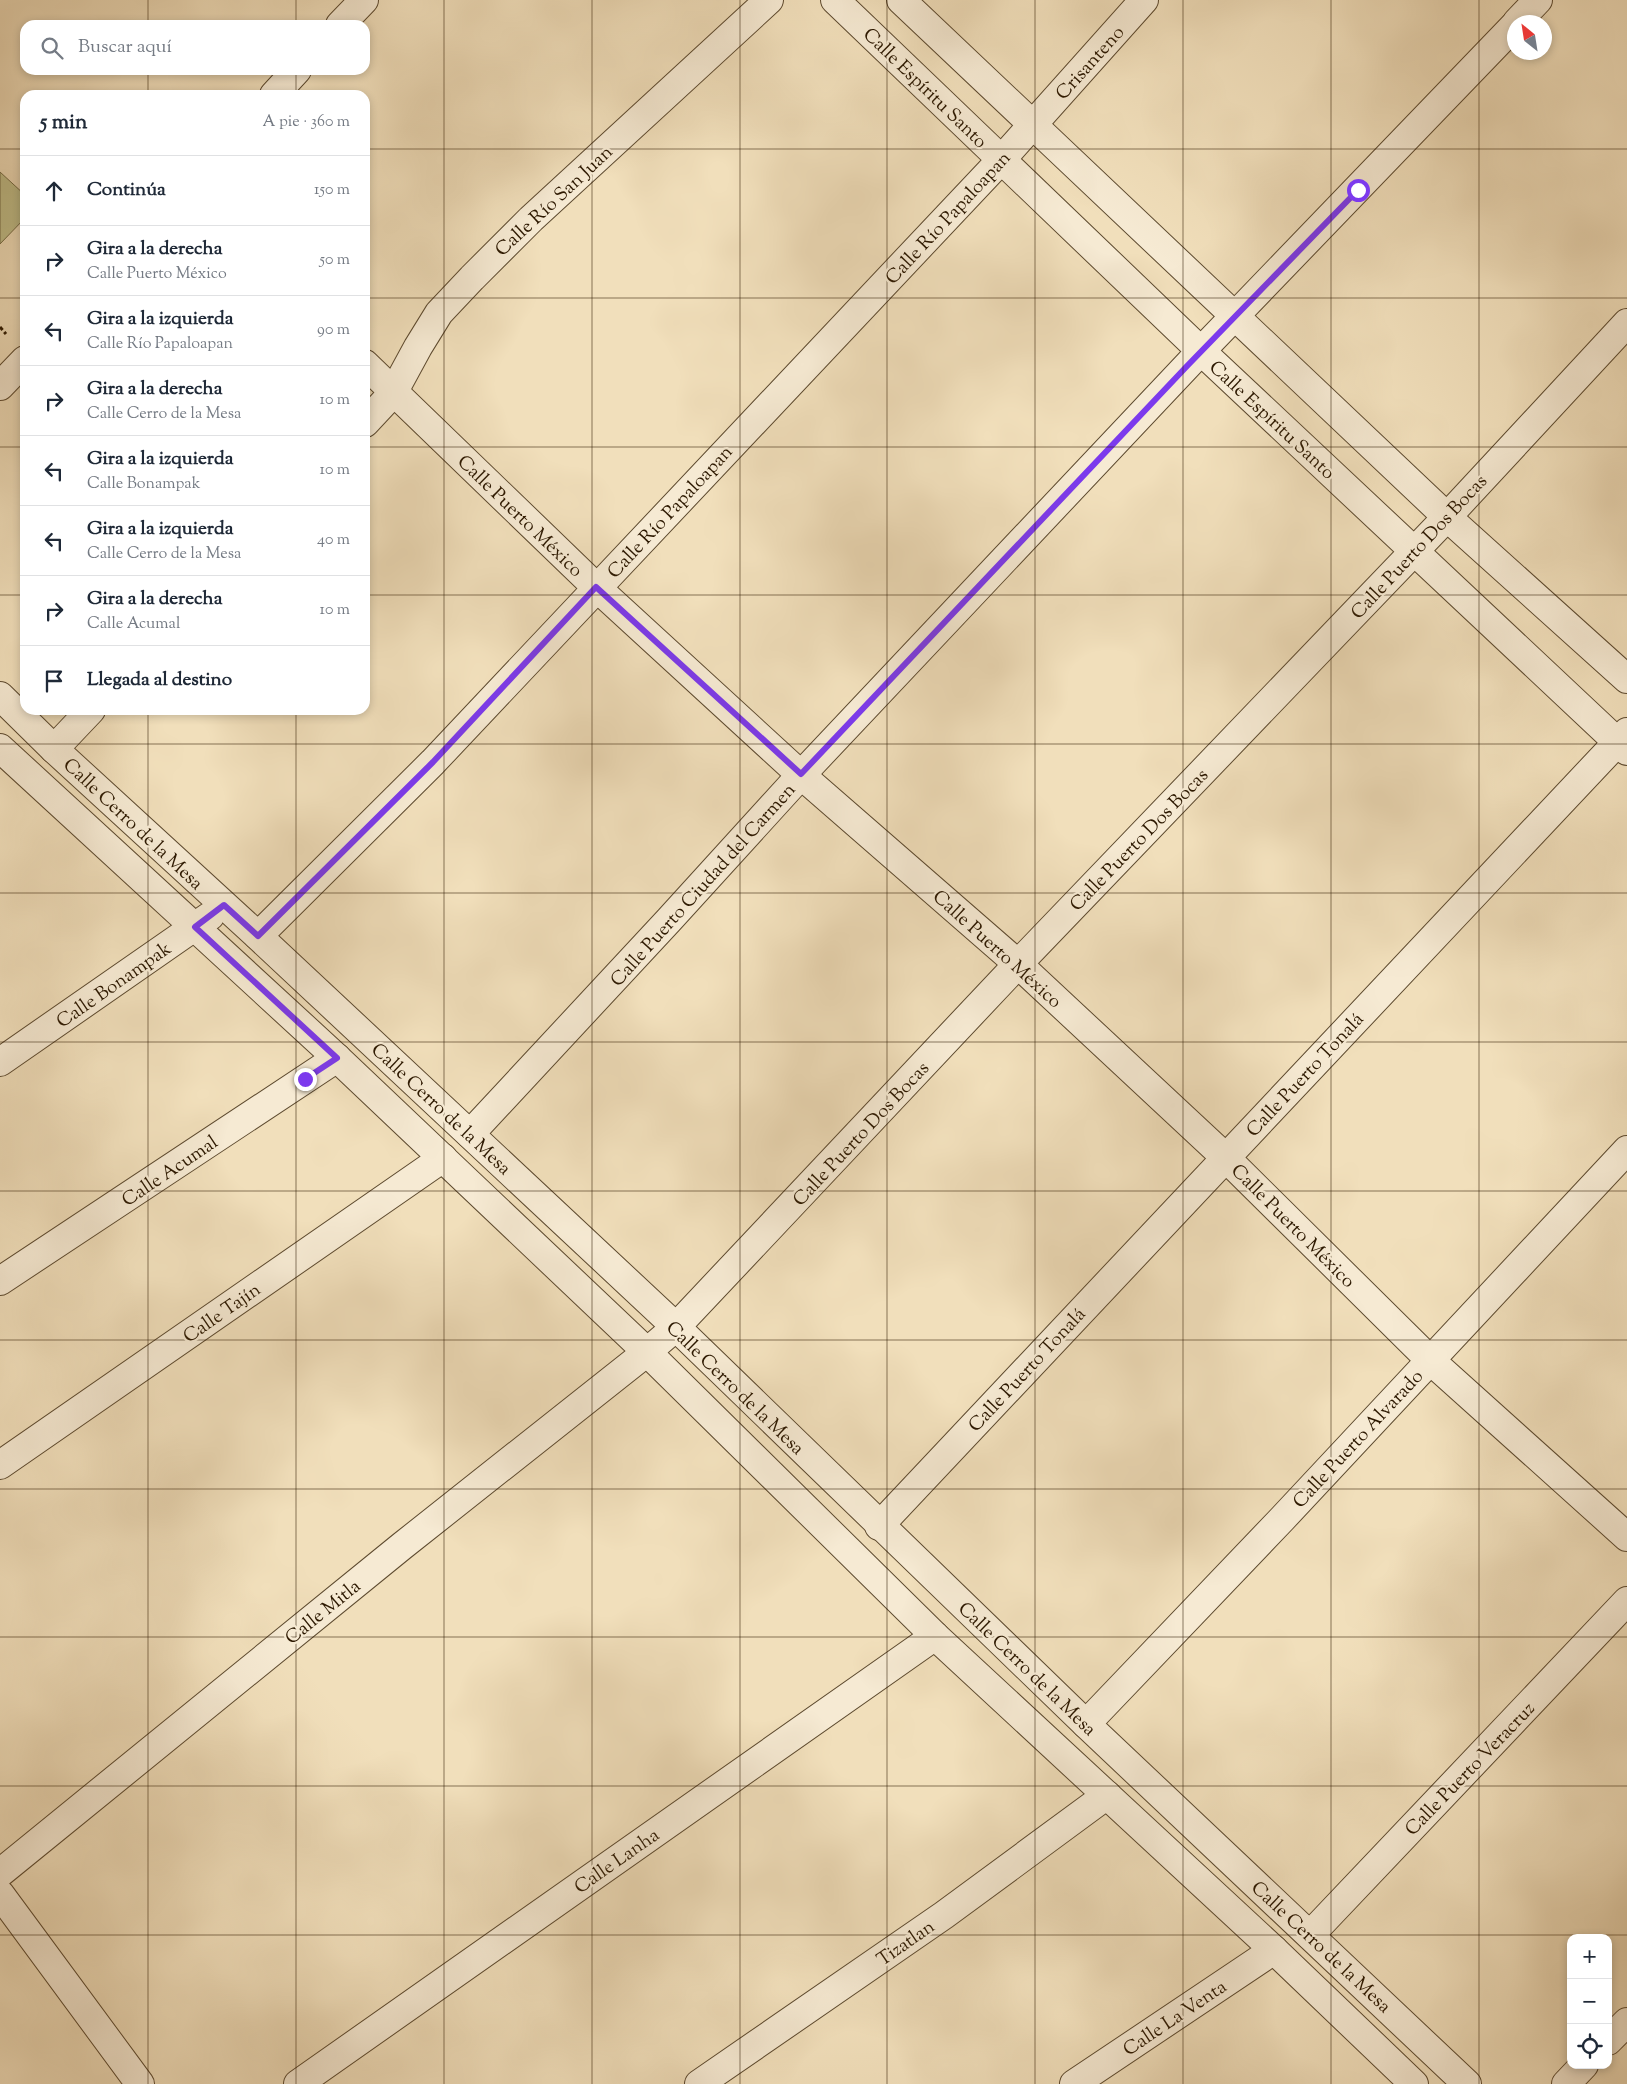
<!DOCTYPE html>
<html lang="es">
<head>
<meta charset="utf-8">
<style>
  :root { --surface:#fff; --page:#f2f2f3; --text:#1f2937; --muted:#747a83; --line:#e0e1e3 }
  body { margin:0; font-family:"Sorts Mill Goudy",serif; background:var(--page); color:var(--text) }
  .controls { position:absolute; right:15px; bottom:15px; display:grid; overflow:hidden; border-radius:10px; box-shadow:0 2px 8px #0003 }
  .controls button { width:45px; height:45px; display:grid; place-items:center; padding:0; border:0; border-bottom:1px solid var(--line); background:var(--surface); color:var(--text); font:25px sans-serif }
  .compass { position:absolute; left:1507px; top:15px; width:45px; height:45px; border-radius:50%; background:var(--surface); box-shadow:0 2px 8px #0003; rotate:330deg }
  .stop { position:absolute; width:15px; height:15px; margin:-11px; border:4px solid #7c3aed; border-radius:50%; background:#fff }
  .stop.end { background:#7c3aed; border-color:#fff; box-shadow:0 1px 5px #0008 }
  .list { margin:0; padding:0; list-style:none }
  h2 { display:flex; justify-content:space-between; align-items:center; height:65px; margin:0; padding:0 20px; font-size:21px }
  h2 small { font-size:16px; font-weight:400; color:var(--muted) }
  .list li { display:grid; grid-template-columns:32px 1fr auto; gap:15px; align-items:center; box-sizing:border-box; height:70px; padding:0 20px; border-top:1px solid var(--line) }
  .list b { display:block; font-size:19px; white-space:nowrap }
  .list p { margin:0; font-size:16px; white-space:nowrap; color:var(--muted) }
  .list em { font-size:16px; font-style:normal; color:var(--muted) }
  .icon { flex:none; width:28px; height:28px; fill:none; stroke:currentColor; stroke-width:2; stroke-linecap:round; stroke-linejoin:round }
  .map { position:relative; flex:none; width:1627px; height:2084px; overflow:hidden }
  .search { position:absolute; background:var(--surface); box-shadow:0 2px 8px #0003; left:20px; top:20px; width:350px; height:55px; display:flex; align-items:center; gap:12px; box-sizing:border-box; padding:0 18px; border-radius:15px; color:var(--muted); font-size:19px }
  .panel { position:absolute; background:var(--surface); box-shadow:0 2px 8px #0003; left:20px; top:90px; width:350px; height:625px; border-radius:15px }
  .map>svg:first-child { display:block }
  .green { fill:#c1c08c; stroke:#766c46 }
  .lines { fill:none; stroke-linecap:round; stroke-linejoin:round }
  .minor-casing { stroke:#5d4a2f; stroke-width:30 }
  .path { stroke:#2c1800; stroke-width:3; stroke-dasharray:4 2.5; stroke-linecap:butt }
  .minor { stroke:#f6ead3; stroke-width:28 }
  .route { stroke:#7c3aed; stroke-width:6 }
  .grid { fill:none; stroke:#2c1800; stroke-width:1; stroke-opacity:0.55 }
  .labels { text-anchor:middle; stroke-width:4.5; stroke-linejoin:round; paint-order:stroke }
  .street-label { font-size:19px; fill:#2c1800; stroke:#f6ead3 }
</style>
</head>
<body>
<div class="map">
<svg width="1627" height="2084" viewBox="0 0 1627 2084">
  <rect width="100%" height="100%" fill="#f1dfbb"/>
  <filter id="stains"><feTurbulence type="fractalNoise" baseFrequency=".004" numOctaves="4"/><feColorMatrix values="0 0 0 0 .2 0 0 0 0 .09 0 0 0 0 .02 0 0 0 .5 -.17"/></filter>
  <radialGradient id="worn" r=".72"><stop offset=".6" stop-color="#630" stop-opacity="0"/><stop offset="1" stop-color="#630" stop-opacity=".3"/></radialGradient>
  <path class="green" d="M 0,172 L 25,195 L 25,218 L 0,244 Z"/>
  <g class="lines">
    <defs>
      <g id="minor">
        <path d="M 835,0 L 1201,351 L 1627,751"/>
        <path d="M 901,0 L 1447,517 L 1627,679"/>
        <path d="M 1517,22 L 1538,0"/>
        <path d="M 340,25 L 364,0"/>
        <path d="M 274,95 L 297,70"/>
        <path d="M 365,364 L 596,587 L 801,775 L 1018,964 L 1225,1157 L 1430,1360 L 1627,1537"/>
        <path d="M 0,386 L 25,360"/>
        <path d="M 365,423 L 393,393 L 418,347 L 439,313 L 472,278 L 531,219 L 769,0"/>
        <path d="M 0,696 L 54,749 L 258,936 L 676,1327 L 1086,1724 L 1467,2084"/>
        <path d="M 0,748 L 337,1058 L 647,1352 L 935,1636 L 1274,1950 L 1414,2084"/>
        <path d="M 54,749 L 91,710"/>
        <path d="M 258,936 L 433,762 L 1001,160 L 1144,0"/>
        <path d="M 0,1062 L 210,916"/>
        <path d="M 470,1134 L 669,920 L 801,775 L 1201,351 L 1514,26"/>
        <path d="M 0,1281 L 337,1058"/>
        <path d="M 0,1465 L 443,1158"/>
        <path d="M 879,1526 L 1627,732"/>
        <path d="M 1086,1724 L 1282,1519 L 1627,1150"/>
        <path d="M 0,1873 L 402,1546 L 647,1352 L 676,1327 L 1018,964 L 1447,517 L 1627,323"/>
        <path d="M 0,1894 L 140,2084"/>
        <path d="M 1310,1935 L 1627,1601"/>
        <path d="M 1608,2041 L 1627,2022"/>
        <path d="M 298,2084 L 935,1636"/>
        <path d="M 699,2084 L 944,1915 L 1107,1795"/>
        <path d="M 1074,2084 L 1274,1950"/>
        <path d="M 1566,2084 L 1584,2065"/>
      </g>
    </defs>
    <use href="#minor" class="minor-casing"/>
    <path class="path" d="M 0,327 L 6,334"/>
    <use href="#minor" class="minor"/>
  </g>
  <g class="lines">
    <path class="route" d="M 305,1079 L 337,1058 L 195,927 L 224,905 L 258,936 L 433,762 L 596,587 L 801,774 L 1188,365 L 1358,190"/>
  </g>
  <path class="grid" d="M 148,0 L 148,25M 296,0 L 296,25M 444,0 L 444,2084M 592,0 L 592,2084M 740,0 L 740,2084M 887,0 L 887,2084M 1035,0 L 1035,2084M 1183,0 L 1183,2084M 1331,0 L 1331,2084M 1479,0 L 1479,2084M 148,70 L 148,95M 296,70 L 296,95M 0,149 L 25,149M 365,149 L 1627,149M 0,298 L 25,298M 365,298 L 1627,298M 0,447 L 25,447M 365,447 L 1627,447M 0,595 L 25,595M 365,595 L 1627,595M 148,710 L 148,2084M 296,710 L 296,2084M 0,744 L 1627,744M 0,893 L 1627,893M 0,1042 L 1627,1042M 0,1191 L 1627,1191M 0,1340 L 1627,1340M 0,1489 L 1627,1489M 0,1637 L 1627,1637M 0,1786 L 1627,1786M 0,1935 L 1627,1935"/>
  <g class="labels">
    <g class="street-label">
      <text transform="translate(1089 62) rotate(-48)" y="7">Crisanteno</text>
      <text transform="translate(926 87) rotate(44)" y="7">Calle Espíritu Santo</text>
      <text transform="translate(553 200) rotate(-43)" y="7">Calle Río San Juan</text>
      <text transform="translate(947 217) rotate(-47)" y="7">Calle Río Papaloapan</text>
      <text transform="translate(1273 419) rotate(43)" y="7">Calle Espíritu Santo</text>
      <text transform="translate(669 511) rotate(-47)" y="7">Calle Río Papaloapan</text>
      <text transform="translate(521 515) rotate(44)" y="7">Calle Puerto México</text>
      <text transform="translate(1418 546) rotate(-47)" y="7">Calle Puerto Dos Bocas</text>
      <text transform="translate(134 823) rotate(43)" y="7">Calle Cerro de la Mesa</text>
      <text transform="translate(1138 839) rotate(-46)" y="7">Calle Puerto Dos Bocas</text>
      <text transform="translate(702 884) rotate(-48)" y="7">Calle Puerto Ciudad del Carmen</text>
      <text transform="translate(998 948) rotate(42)" y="7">Calle Puerto México</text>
      <text transform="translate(113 984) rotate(-35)" y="7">Calle Bonampak</text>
      <text transform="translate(1304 1074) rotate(-47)" y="7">Calle Puerto Tonalá</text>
      <text transform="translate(442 1108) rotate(43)" y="7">Calle Cerro de la Mesa</text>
      <text transform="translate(860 1133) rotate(-47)" y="7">Calle Puerto Dos Bocas</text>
      <text transform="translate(169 1170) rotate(-34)" y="7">Calle Acumal</text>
      <text transform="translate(1294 1225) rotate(45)" y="7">Calle Puerto México</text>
      <text transform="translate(221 1312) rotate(-35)" y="7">Calle Tajín</text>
      <text transform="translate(1026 1369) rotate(-47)" y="7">Calle Puerto Tonalá</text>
      <text transform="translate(736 1387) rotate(44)" y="7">Calle Cerro de la Mesa</text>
      <text transform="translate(1357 1438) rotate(-47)" y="7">Calle Puerto Alvarado</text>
      <text transform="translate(322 1611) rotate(-39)" y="7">Calle Mitla</text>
      <text transform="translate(1028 1668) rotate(44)" y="7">Calle Cerro de la Mesa</text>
      <text transform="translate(1469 1768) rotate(-46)" y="7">Calle Puerto Veracruz</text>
      <text transform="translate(616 1860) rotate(-35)" y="7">Calle Lanha</text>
      <text transform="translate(905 1942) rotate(-35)" y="7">Tizatlan</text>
      <text transform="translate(1322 1946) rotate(43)" y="7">Calle Cerro de la Mesa</text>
      <text transform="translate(1174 2017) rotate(-34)" y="7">Calle La Venta</text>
    </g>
  </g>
  <rect width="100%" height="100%" filter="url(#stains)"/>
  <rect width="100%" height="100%" fill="url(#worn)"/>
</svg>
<div class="controls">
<button>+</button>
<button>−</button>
<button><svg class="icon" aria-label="locate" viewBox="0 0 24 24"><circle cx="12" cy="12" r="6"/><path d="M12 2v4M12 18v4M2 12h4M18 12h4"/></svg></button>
</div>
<svg class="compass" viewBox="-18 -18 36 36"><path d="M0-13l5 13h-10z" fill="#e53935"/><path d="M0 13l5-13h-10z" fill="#747a83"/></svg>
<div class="stop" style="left:1358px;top:190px"></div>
<div class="stop end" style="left:305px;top:1079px"></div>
<div class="search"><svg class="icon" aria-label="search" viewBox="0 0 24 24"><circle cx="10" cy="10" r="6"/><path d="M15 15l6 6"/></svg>Buscar aquí</div>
<section class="panel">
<h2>5 min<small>A pie · 360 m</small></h2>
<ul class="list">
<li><svg class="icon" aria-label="ahead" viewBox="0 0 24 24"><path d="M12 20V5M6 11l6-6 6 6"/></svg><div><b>Continúa</b></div><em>150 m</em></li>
<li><svg class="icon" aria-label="right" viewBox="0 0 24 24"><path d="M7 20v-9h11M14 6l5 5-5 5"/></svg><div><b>Gira a la derecha</b><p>Calle Puerto México</p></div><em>50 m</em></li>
<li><svg class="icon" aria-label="left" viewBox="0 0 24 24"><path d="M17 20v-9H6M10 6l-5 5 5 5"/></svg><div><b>Gira a la izquierda</b><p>Calle Río Papaloapan</p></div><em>90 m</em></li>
<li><svg class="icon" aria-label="right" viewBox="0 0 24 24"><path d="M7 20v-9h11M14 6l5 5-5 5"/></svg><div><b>Gira a la derecha</b><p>Calle Cerro de la Mesa</p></div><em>10 m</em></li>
<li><svg class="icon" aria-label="left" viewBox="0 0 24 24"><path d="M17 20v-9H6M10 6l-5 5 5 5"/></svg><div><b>Gira a la izquierda</b><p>Calle Bonampak</p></div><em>10 m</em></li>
<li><svg class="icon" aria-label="left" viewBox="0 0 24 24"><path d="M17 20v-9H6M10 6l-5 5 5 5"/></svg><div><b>Gira a la izquierda</b><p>Calle Cerro de la Mesa</p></div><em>40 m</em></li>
<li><svg class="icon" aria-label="right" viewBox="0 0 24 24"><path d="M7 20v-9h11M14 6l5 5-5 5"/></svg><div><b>Gira a la derecha</b><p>Calle Acumal</p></div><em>10 m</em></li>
<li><svg class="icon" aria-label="arrive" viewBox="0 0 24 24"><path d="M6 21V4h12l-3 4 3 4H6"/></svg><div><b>Llegada al destino</b></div></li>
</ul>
</section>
</div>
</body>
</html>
